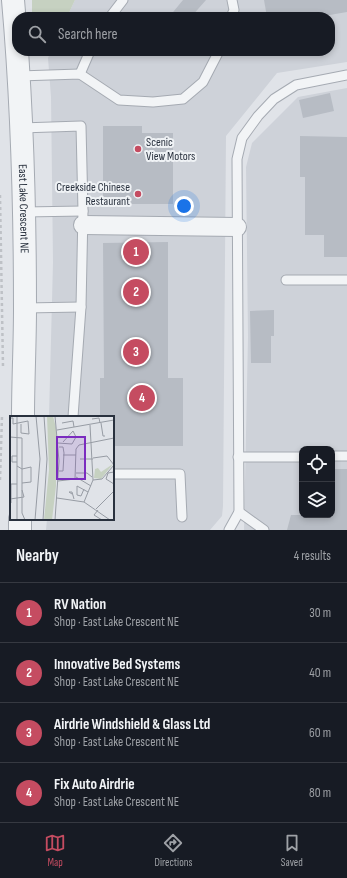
<!DOCTYPE html>
<html lang="en">
<head>
<meta charset="utf-8">
<style>
  :root { --surface:#171b24; --page:#20242c; --text:#f1f3f6; --muted:#9ea1a6; --line:#363941; --accent:#c54c61 }
  body { margin:0; font-family:"Sofia Sans Condensed",sans-serif; background:var(--page); color:var(--text) }
  .controls { position:absolute; right:12px; bottom:12px; display:grid; overflow:hidden; border-radius:8px; box-shadow:0 2px 6px #0003 }
  .controls button { width:36px; height:36px; display:grid; place-items:center; padding:0; border:0; border-bottom:1px solid var(--line); background:var(--surface); color:var(--text); font:20px sans-serif }
  .you { position:absolute; left:184px; top:206px; width:14px; height:14px; margin:-10px; border:3px solid #fff; border-radius:50%; background:#1a73e8; box-shadow:0 0 0 6px #1a73e833 }
  .badge { display:grid; place-items:center; width:26px; height:26px; border-radius:50%; background:var(--accent); color:#fff; font-size:13px; font-weight:700 }
  .pin { position:absolute; translate:-50% -50%; border:2px solid #fff; box-shadow:0 1px 4px #0006 }
  .list { margin:0; padding:0; list-style:none }
  h2 { display:flex; justify-content:space-between; align-items:center; height:52px; margin:0; padding:0 16px; font-size:17px }
  h2 small { font-size:13px; font-weight:400; color:var(--muted) }
  .list li { display:grid; grid-template-columns:26px 1fr auto; gap:12px; align-items:center; box-sizing:border-box; height:60px; padding:0 16px; border-top:1px solid var(--line) }
  .list b { display:block; font-size:15px; white-space:nowrap }
  .list p { margin:0; font-size:13px; white-space:nowrap; color:var(--muted) }
  .list em { font-size:13px; font-style:normal; color:var(--muted) }
  .icon { flex:none; width:22px; height:22px; fill:none; stroke:currentColor; stroke-width:2; stroke-linecap:round; stroke-linejoin:round }
  .map { position:relative; flex:none; width:347px; height:530px; overflow:hidden }
  .search { position:absolute; background:var(--surface); box-shadow:0 2px 6px #0003; left:12px; right:12px; top:12px; height:44px; display:flex; align-items:center; gap:10px; box-sizing:border-box; padding:0 14px; border-radius:16px; color:var(--muted); font-size:15px }
  .sheet { height:292px; background:var(--surface) }
  nav { display:flex; justify-content:space-around; align-items:center; box-sizing:border-box; height:56px; border-top:1px solid var(--line); background:var(--surface); font-size:11px; color:var(--muted) }
  nav a { display:grid; justify-items:center; gap:2px }
  nav .on { color:var(--accent) }
  .map>svg:first-child { display:block }
  .built { fill:#ced2d9; fill-rule:evenodd }
  .green { fill:#c6d1c1 }
  .building { fill:#b7bcc4 }
  .lines { fill:none; stroke-linecap:round; stroke-linejoin:round }
  .service-casing { stroke:#a5aab2; stroke-width:11 }
  .minor-casing { stroke:#a5aab2; stroke-width:20 }
  .tertiary-casing { stroke:#a5aab2; stroke-width:24 }
  .path { stroke:#bec1c6; stroke-width:2.5; stroke-dasharray:3 3; stroke-linecap:butt }
  .service { stroke:#f2f4f6; stroke-width:9 }
  .minor { stroke:#f2f4f6; stroke-width:18 }
  .tertiary { stroke:#f2f4f6; stroke-width:22 }
  .poi-dot { fill:#c54c61; stroke:#eff2f5; stroke-width:1.5 }
  .labels { text-anchor:middle; stroke-width:4; stroke-linejoin:round; paint-order:stroke }
  .poi-label { font-size:12px; fill:#29313e; stroke:#eff2f5; text-anchor:start }
  .street-label { font-size:12px; fill:#29313e; stroke:#eff2f5 }
  .inset-road { fill:none; stroke:#979ca4; stroke-width:1 }
  .view { fill:#7b2cbf; fill-opacity:0.15; stroke:#7b2cbf; stroke-width:2 }
  .inset-edge { fill:none; stroke:#29313e; stroke-width:2 }
</style>
</head>
<body>
<div class="map">
<svg width="347" height="530" viewBox="0 0 347 530">
  <rect width="100%" height="100%" fill="#e0e3e8"/>
  <g class="built">
    <path d="M 75,0 L 347,0 L 347,62 L 277,73 L 226,136 L 223,506 L 222,516 L 210,530 L 46,530 L 47,519 L 113,519 L 113,417 L 49,417 L 53,262 L 51,97 L 48,58 L 51,51 L 330,51 L 330,17 L 67,17 Z"/>
    <path d="M 347,88 L 347,530 L 244,530 L 248,337 L 246,167 L 252,143 L 298,97 ZM 302,449 L 332,449 L 332,515 L 302,515 Z"/>
  </g>
  <path class="green" d="M 32,0 L 75,0 L 67,17 L 32,17 Z"/>
  <g class="building">
    <path d="M 183,0 L 206,0 L 191,17 L 169,17 Z"/>
    <path d="M 264,0 L 347,0 L 347,12 L 318,17 L 267,17 Z"/>
    <path d="M 330,93 L 334,111 L 303,118 L 299,100 Z"/>
    <path d="M 103,126 L 142,126 L 142,133 L 173,133 L 173,204 L 103,204 Z"/>
    <path d="M 300,136 L 347,137 L 347,257 L 324,257 L 324,235 L 305,235 L 305,177 L 300,177 Z"/>
    <path d="M 168,242 L 168,378 L 183,378 L 183,446 L 113,446 L 113,417 L 100,417 L 100,378 L 104,378 L 103,243 Z"/>
    <path d="M 274,310 L 274,336 L 271,336 L 271,363 L 251,363 L 250,311 Z"/>
    <path d="M 332,469 L 347,469 L 347,530 L 287,530 L 291,515 L 332,515 Z"/>
  </g>
  <g class="lines">
    <defs>
      <g id="service">
        <path d="M 110,17 L 123,0"/>
        <path d="M 231,17 L 234,10 L 232,0"/>
        <path d="M 80,74 L 90,51"/>
        <path d="M 19,76 L 80,74 L 119,100 L 153,102 L 183,99 L 203,82 L 219,51"/>
        <path d="M 21,128 L 81,126 L 83,211 L 81,307 L 73,417"/>
        <path d="M 24,212 L 83,211"/>
        <path d="M 286,280 L 347,280"/>
        <path d="M 25,308 L 81,307"/>
        <path d="M 332,456 L 347,456"/>
        <path d="M 238,457 L 302,457"/>
        <path d="M 113,474 L 180,474 L 182,517"/>
        <path d="M 239,512 L 264,530"/>
        <path d="M 229,530 L 239,512 L 237,159 L 242,138 L 258,116 L 274,99 L 296,85 L 347,75"/>
      </g>
      <path id="minor" d="M 83,225 L 237,227"/>
      <g id="tertiary">
        <path id="s1" d="M 13,0 C 22,102 25,206 25,308 C 25,344 23,381 23,417"/>
        <path d="M 20,530 L 20,519"/>
      </g>
    </defs>
    <use href="#service" class="service-casing"/>
    <use href="#minor" class="minor-casing"/>
    <use href="#tertiary" class="tertiary-casing"/>
    <g class="path">
      <path d="M 0,195 L 3,367"/>
      <path d="M 0,480 L 2,416"/>
    </g>
    <use href="#service" class="service"/>
    <use href="#minor" class="minor"/>
    <use href="#tertiary" class="tertiary"/>
  </g>
  <g class="poi-dot">
    <circle cx="138" cy="149" r="4"/>
    <circle cx="138" cy="194" r="4"/>
  </g>
  <g class="labels">
    <g class="poi-label">
      <text x="146" y="146">Scenic<tspan x="146" dy="14">View Motors</tspan></text>
      <text x="130" y="191" text-anchor="end">Creekside Chinese<tspan x="130" dy="14">Restaurant</tspan></text>
    </g>
    <g class="street-label">
      <text dy="4" stroke="none"><textPath href="#s1" startOffset="209">East Lake Crescent NE</textPath></text>
    </g>
  </g>
  <g transform="translate(10 416)">
    <rect width="104" height="104" fill="#e0e3e8"/>
    <path d="M 37,0 L 43,0 L 46,12 L 46,70 L 42,104 L 34,104 L 39,54 ZM 103,48 L 91,63 L 84,62 L 85,53 L 88,52 L 91,56 Z" fill="#c6d1c1"/>
    <path class="inset-road" d="M 7,0 L 7,104M 0,2 L 3,2 L 3,8 L 18,5 L 19,18 L 11,17 L 11,8M 82,3 L 89,2 L 90,7M 52,7 L 63,5 L 64,11M 91,7 L 93,20 L 95,20M 47,14 L 104,4M 0,21 L 12,22 L 12,97 L 15,104M 53,26 L 63,15M 48,27 L 62,28 L 66,21 L 63,15M 49,31 L 53,31 L 54,37 L 53,55 L 49,55M 53,39 L 66,39M 7,40 L 2,40 L 2,46 L 7,46M 70,43 L 83,43M 7,50 L 12,53 L 21,51 L 21,66 L 12,67M 104,56 L 98,57 L 96,63 L 104,68M 66,57 L 77,57 L 82,61M 66,61 L 81,70M 83,64 L 92,63 L 104,49 L 97,40 L 83,42M 48,65 L 65,63 L 66,33 L 69,29 L 104,22M 74,73 L 71,80 L 67,79 L 67,70 L 78,76M 62,78 L 59,76 L 62,76 L 64,83M 47,82 L 74,86 L 100,104M 0,83 L 14,81 L 12,74M 74,86 L 83,64 L 80,9M 1,87 L 1,68 L 7,68M 86,93 L 104,75M 88,94 L 84,99 L 92,104M 25,104 L 30,43 L 26,0M 33,104 L 37,43 L 34,0M 45,104 L 49,45 L 45,0"/>
    <path class="view" d="M 47,21 L 75,21 L 75,63 L 47,63 Z"/>
    <rect width="104" height="104" class="inset-edge"/>
  </g>
</svg>
<div class="controls">
<button><svg class="icon" aria-label="locate" viewBox="0 0 24 24"><circle cx="12" cy="12" r="6"/><path d="M12 2v4M12 18v4M2 12h4M18 12h4"/></svg></button>
<button><svg class="icon" aria-label="layers" viewBox="0 0 24 24"><path d="M12 4l9 5-9 5-9-5zM3 14l9 5 9-5"/></svg></button>
</div>
<div class="you"></div>
<div class="pin badge" style="left:136px;top:252px">1</div>
<div class="pin badge" style="left:136px;top:292px">2</div>
<div class="pin badge" style="left:136px;top:352px">3</div>
<div class="pin badge" style="left:142px;top:398px">4</div>
<div class="search"><svg class="icon" aria-label="search" viewBox="0 0 24 24"><circle cx="10" cy="10" r="6"/><path d="M15 15l6 6"/></svg>Search here</div>
</div>
<section class="sheet">
<h2>Nearby<small>4 results</small></h2>
<ul class="list">
<li><span class="badge">1</span><div><b>RV Nation</b><p>Shop · East Lake Crescent NE</p></div><em>30 m</em></li>
<li><span class="badge">2</span><div><b>Innovative Bed Systems</b><p>Shop · East Lake Crescent NE</p></div><em>40 m</em></li>
<li><span class="badge">3</span><div><b>Airdrie Windshield &amp; Glass Ltd</b><p>Shop · East Lake Crescent NE</p></div><em>60 m</em></li>
<li><span class="badge">4</span><div><b>Fix Auto Airdrie</b><p>Shop · East Lake Crescent NE</p></div><em>80 m</em></li>
</ul>
</section>
<nav>
<a class="on"><svg class="icon" aria-label="map" viewBox="0 0 24 24"><path d="M3 6l6-2 6 2 6-2v14l-6 2-6-2-6 2zM9 4v14M15 6v14"/></svg>Map</a>
<a><svg class="icon" aria-label="directions" viewBox="0 0 24 24"><path d="M12 3l9 9-9 9-9-9zM9 14v-3h6M13 9l2 2-2 2"/></svg>Directions</a>
<a><svg class="icon" aria-label="saved" viewBox="0 0 24 24"><path d="M7 4h10v16l-5-4-5 4z"/></svg>Saved</a>
</nav>
</body>
</html>
